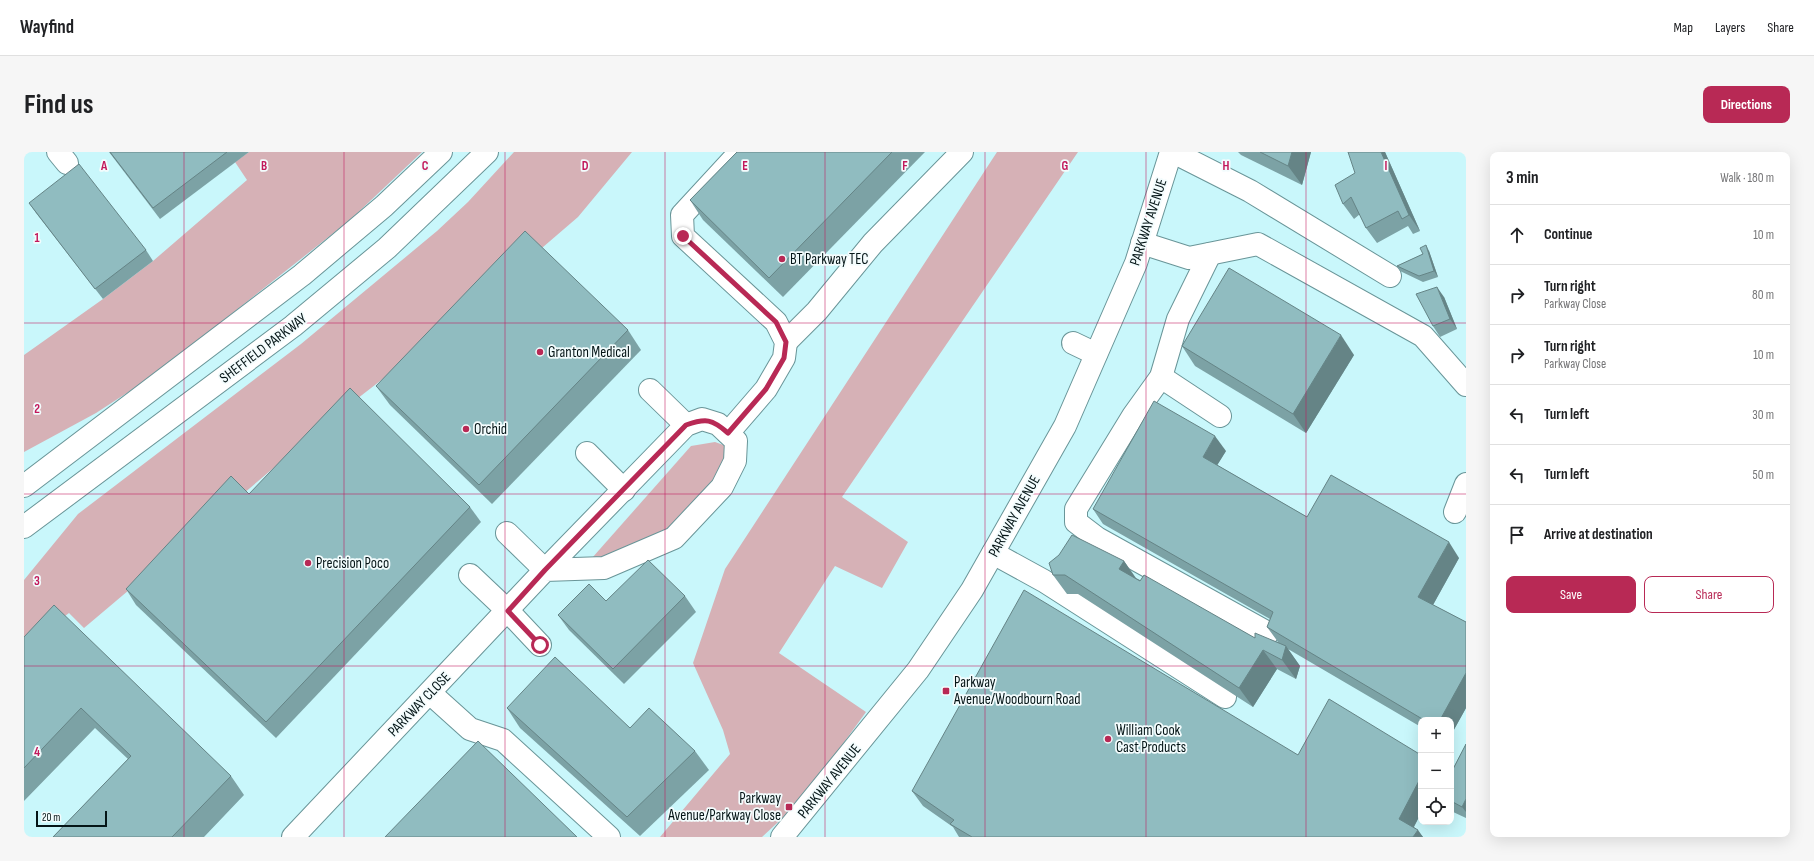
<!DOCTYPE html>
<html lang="en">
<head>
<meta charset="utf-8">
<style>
  :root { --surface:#fff; --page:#f6f6f6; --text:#202124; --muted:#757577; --line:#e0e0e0; --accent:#b82955 }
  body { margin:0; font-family:"Sofia Sans Condensed",sans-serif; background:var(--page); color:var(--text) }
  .controls { position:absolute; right:12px; bottom:12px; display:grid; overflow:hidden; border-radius:8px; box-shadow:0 4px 16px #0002 }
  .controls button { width:36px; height:36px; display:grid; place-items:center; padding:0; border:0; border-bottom:1px solid var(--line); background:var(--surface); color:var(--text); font:20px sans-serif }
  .scale { position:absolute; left:12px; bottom:10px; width:71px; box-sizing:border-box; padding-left:4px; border:2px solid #051517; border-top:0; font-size:11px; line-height:14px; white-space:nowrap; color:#051517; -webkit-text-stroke:3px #f3fcfd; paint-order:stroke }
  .stop { position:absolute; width:12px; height:12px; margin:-9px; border:3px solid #b82955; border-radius:50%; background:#fff }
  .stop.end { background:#b82955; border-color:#fff; box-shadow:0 1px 4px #0008 }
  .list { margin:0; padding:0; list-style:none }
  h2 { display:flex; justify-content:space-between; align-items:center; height:52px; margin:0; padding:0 16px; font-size:17px }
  h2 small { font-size:13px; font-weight:400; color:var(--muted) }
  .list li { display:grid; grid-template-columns:26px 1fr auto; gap:12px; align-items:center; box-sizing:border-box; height:60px; padding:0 16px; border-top:1px solid var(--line) }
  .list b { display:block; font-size:15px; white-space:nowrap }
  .list p { margin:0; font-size:13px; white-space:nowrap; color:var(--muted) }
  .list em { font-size:13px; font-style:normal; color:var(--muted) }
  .actions { display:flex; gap:8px; padding:12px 16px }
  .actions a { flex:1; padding:9px 0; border:1px solid var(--accent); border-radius:8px; text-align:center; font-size:14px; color:var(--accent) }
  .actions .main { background:var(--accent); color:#fff }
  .icon { flex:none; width:22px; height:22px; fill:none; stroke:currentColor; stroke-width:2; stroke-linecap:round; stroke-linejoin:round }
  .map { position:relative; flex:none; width:1442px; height:685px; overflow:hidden; border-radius:8px }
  header { display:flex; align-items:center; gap:24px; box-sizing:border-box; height:56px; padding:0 20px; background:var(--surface); border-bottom:1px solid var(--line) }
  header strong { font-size:19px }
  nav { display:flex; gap:22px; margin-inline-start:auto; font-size:14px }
  .intro { display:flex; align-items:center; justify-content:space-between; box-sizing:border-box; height:96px; padding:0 24px }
  h1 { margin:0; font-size:28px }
  .button { padding:10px 18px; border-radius:8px; background:var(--accent); color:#fff; font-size:14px; font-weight:700 }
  main { display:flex; gap:24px; padding:0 24px }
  aside { flex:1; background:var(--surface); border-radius:8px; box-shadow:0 4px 16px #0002 }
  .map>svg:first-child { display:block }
  .green { fill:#d6b1b6 }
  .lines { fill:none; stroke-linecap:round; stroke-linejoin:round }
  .minor-casing { stroke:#699598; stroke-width:24 }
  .highway-casing { stroke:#699598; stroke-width:24 }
  .minor { stroke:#fff; stroke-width:22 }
  .highway { stroke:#fff; stroke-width:22 }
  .wall { fill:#7ca2a5 }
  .shaded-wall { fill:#658486 }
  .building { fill:#90bcc0; stroke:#658486 }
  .route { stroke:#b82955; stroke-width:5 }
  .grid { fill:none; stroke:#c2185b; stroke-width:1; stroke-opacity:0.55 }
  .poi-dot { fill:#b82955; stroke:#f3fcfd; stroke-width:1.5 }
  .labels { text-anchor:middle; stroke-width:3.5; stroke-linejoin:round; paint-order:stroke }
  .street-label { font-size:15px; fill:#051517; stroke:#f3fcfd }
  .poi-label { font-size:15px; fill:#051517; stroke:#f3fcfd; text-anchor:start }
  .grid-label { font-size:13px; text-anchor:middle; font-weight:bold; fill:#c2185b; stroke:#f3fcfd; stroke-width:3.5; stroke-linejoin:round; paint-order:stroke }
</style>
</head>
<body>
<header>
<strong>Wayfind</strong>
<nav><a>Map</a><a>Layers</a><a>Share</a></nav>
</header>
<div class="intro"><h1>Find us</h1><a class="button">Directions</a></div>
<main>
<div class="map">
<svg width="1442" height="685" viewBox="0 0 1442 685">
  <rect width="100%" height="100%" fill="#c9f7fb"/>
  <g class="green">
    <path d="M 225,0 L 398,0 L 326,68 L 129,224 L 72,261 L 0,300 L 0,203 L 79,147 L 129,109 L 223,28 L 211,10 Z"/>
    <path d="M 490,0 L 608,0 L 554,65 L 426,175 L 316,260 L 60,476 L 45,461 L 0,495 L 0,428 L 54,362 L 277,192 L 413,79 L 444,50 Z"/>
    <path d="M 973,0 L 1054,0 L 818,345 L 884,390 L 858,436 L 811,414 L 755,501 L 842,560 L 779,647 L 738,685 L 636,685 L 706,602 L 699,578 L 669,511 L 701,417 Z"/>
    <path d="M 691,290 L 705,295 L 709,311 L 644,387 L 553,423 L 667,294 Z"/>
  </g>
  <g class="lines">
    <defs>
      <g id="minor">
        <path d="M 34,0 L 43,11"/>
        <path d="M 1149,0 L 1226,39 L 1366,124"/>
        <path d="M 1118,91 L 1165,106 L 1234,92 L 1399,184 L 1442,233"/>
        <path d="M 1186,102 L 1154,167 L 1137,225 L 1109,264 L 1052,357 L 1052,370 L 1073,386 L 1244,481"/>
        <path d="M 762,190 L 793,159 L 849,91 L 938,0"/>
        <path d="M 1049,191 L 1072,202"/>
        <path d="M 1137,225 L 1196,264"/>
        <path d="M 626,238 L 662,273"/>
        <path d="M 704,281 L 742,237 L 760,206 L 762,190 L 752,170 L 659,84 L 658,63 L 716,0"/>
        <path d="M 563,301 L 600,338"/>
        <path d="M 1431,360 L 1442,332"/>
        <path d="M 969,401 L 1020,429 L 1201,545"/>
        <path d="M 446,423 L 484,459 L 516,493"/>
        <path d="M 406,541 L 446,577 L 479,588 L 585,685"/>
        <path d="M 269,685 L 521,418 L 662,273 L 678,267 L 694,272 L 712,289 L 711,309 L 698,335 L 650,386 L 580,416 L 521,418 L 483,381"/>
        <path d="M 758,685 L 894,518 L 948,438 L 1041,274 L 1112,111 L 1147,0"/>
      </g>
      <g id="highway">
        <path d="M 0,334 L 278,123 L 360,54 L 417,0"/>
        <path d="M 0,375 L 269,174 L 363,96 L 463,0"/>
      </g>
    </defs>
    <use href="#minor" class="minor-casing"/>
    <use href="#highway" class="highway-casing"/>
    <use href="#minor" class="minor"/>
    <use href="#highway" class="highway"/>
  </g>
  <g class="wall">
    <path d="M 85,0 L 225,0 L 136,67 Z"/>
    <path d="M 713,0 L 901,0 L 759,145 L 679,68 L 666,48 Z"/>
    <path d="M 1214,0 L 1287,0 L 1278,33 L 1217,3 Z"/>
    <path d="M 1361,0 L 1396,79 L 1389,82 L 1384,74 L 1353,91 L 1342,76 L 1336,62 L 1330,67 L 1319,52 L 1331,21 Z"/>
    <path d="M 5,51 L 122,98 L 129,109 L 79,147 L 12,61 Z"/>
    <path d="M 1405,99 L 1414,125 L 1399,130 L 1376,119 L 1373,114 L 1399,102 Z"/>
    <path d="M 1420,145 L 1433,177 L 1416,185 L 1409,174 Z"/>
    <path d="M 604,178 L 617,198 L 468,352 L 366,253 L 352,234 Z"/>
    <path d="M 1158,194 L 1330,203 L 1282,281 L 1171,214 Z"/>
    <path d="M 1202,299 L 1193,313 L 1283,365 L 1435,406 L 1409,453 L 1442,470 L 1442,556 L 1427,583 L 1427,568 L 1397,568 L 1397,575 L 1264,497 L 1276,514 L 1272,527 L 1253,517 L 1229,555 L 1054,442 L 1043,442 L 1029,423 L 1100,409 L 1112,426 L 1231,486 L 1254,490 L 1243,475 L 1246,467 L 1079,372 L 1069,357 Z"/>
    <path d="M 446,355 L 457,370 L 252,586 L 112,453 L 102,437 Z"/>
    <path d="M 661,444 L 672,460 L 600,532 L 545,478 L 534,463 L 582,449 Z"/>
    <path d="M 0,485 L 207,624 L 220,643 L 180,685 L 29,685 L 104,607 L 71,576 L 0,649 Z"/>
    <path d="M 483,556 L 606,576 L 671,599 L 685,618 L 616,684 L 496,576 Z"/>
    <path d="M 1442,592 L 1442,666 L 1427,659 L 1427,621 Z"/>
    <path d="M 1274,603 L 1397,603 L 1397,661 L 1390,675 L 1399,685 L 935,685 L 929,675 L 899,654 L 888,639 Z"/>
  </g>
  <g class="shaded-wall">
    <path d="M 1268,0 L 1287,0 L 1278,33 L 1264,14 Z"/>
    <path d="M 1357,0 L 1361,0 L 1396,79 L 1385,63 Z"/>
    <path d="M 1402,93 L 1405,99 L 1414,125 L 1410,119 Z"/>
    <path d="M 1413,135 L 1420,145 L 1433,177 L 1426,167 Z"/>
    <path d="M 1317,183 L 1330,203 L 1282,281 L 1269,262 Z"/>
    <path d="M 1191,284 L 1202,299 L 1189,320 L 1179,305 Z"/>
    <path d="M 1425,390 L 1435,406 L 1405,460 L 1394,445 Z"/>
    <path d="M 1100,409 L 1113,428 L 1095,417 Z"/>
    <path d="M 1262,494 L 1276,514 L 1272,527 L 1258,508 Z"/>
    <path d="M 1239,498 L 1253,517 L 1229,555 L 1215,536 Z"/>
    <path d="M 1442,521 L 1442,556 L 1427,583 L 1427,568 L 1416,568 Z"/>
    <path d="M 1397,625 L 1397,661 L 1386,682 L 1375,667 Z"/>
    <path d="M 1442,647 L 1442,660 L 1438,655 Z"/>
    <path d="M 1394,678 L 1399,685 L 1389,685 Z"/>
  </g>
  <g class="building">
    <path d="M 86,0 L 203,0 L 129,56 Z"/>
    <path d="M 713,0 L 868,0 L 745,126 L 666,48 Z"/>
    <path d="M 1236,0 L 1268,0 L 1264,14 Z"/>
    <path d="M 1324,0 L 1357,0 L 1385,63 L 1378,67 L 1374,59 L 1342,76 L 1327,45 L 1319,52 L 1311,33 L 1331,21 Z"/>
    <path d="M 55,12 L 122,98 L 71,137 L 5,51 Z"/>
    <path d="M 501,79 L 604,178 L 455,333 L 352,234 Z"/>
    <path d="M 1402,93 L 1410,119 L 1395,124 L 1373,114 L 1399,102 L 1396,96 Z"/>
    <path d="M 1205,116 L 1317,183 L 1269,262 L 1158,194 Z"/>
    <path d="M 1413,135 L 1426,167 L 1409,174 L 1392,142 Z"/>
    <path d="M 326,236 L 446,355 L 242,570 L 102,437 L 207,324 L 225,342 Z"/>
    <path d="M 1130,249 L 1191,284 L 1179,305 L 1283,365 L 1307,323 L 1425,390 L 1394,445 L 1442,470 L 1442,521 L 1416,568 L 1400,568 L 1243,475 L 1249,460 L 1069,357 Z"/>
    <path d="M 1048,383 L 1100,409 L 1095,417 L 1116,429 L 1120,423 L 1231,486 L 1231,481 L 1262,494 L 1258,508 L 1239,498 L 1215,536 L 1041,423 L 1029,423 L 1025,411 L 1035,403 Z"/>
    <path d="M 624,408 L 661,444 L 589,517 L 534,463 L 565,432 L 582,449 Z"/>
    <path d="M 1000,438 L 1274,603 L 1305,547 L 1397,603 L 1397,625 L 1375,667 L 1394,678 L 1389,685 L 948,685 L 926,672 L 930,668 L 888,639 Z"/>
    <path d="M 30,453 L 207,624 L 148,685 L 29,685 L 107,604 L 57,556 L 0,616 L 0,485 Z"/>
    <path d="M 531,505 L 606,576 L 625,556 L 671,599 L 603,665 L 483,556 Z"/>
    <path d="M 454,589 L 553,685 L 361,685 Z"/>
    <path d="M 1442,592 L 1442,647 L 1438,655 L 1427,649 L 1427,621 Z"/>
  </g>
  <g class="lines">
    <path class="route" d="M 516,493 L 484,459 L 521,418 L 662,273 C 682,266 688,267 704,281 L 742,237 L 760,206 L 762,190 L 752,170 L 659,84"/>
  </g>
  <path class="grid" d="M 160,0 L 160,685M 320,0 L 320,685M 481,0 L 481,685M 641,0 L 641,685M 801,0 L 801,685M 961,0 L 961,685M 1122,0 L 1122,685M 1282,0 L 1282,685M 0,171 L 1442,171M 0,342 L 1442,342M 0,514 L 1442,514"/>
  <g class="poi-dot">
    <circle cx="758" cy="107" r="4"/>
    <circle cx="516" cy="200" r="4"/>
    <circle cx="442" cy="277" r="4"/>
    <circle cx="284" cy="411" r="4"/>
    <rect x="918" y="535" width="8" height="8" rx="2"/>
    <circle cx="1084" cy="587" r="4"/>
    <rect x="761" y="651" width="8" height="8" rx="2"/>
  </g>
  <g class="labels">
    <g class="street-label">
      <text transform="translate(1124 70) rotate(-72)" y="5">PARKWAY AVENUE</text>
      <text transform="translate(239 196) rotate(-37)" y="5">SHEFFIELD PARKWAY</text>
      <text transform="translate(990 364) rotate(-61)" y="5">PARKWAY AVENUE</text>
      <text transform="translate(395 552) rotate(-46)" y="5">PARKWAY CLOSE</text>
      <text transform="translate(805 629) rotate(-51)" y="5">PARKWAY AVENUE</text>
    </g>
    <g class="poi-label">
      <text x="766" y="112">BT Parkway TEC</text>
      <text x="524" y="205">Granton Medical</text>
      <text x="450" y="282">Orchid</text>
      <text x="292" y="416">Precision Poco</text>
      <text x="930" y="535">Parkway<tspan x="930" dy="17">Avenue/Woodbourn Road</tspan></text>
      <text x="1092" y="583">William Cook<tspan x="1092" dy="17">Cast Products</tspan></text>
      <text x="757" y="651" text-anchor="end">Parkway<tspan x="757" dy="17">Avenue/Parkway Close</tspan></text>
    </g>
  </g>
  <g class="grid-label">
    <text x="80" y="18">A</text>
    <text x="240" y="18">B</text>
    <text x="401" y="18">C</text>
    <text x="561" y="18">D</text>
    <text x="721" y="18">E</text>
    <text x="881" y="18">F</text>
    <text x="1041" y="18">G</text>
    <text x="1202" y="18">H</text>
    <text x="1362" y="18">I</text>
    <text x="13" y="90">1</text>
    <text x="13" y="261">2</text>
    <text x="13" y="433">3</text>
    <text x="13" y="604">4</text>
  </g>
</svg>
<div class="controls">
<button>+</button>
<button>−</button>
<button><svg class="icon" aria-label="locate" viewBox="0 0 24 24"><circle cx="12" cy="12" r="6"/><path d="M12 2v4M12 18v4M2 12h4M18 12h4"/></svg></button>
</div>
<div class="scale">20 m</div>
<div class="stop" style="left:516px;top:493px"></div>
<div class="stop end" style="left:659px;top:84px"></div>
</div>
<aside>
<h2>3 min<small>Walk · 180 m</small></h2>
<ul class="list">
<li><svg class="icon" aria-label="ahead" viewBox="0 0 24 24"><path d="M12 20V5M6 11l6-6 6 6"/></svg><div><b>Continue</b></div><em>10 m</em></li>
<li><svg class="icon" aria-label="right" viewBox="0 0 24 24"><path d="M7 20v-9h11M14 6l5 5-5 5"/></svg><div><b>Turn right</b><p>Parkway Close</p></div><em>80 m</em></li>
<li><svg class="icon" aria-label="right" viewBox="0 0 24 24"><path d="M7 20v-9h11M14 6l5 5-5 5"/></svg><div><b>Turn right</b><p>Parkway Close</p></div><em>10 m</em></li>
<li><svg class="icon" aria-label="left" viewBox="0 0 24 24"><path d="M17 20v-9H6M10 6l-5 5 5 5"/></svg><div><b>Turn left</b></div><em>30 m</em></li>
<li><svg class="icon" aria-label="left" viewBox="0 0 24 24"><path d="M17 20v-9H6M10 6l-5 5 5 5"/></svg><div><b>Turn left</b></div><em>50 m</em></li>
<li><svg class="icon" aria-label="arrive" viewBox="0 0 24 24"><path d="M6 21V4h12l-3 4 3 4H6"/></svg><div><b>Arrive at destination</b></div></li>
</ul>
<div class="actions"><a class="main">Save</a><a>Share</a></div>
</aside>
</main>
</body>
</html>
